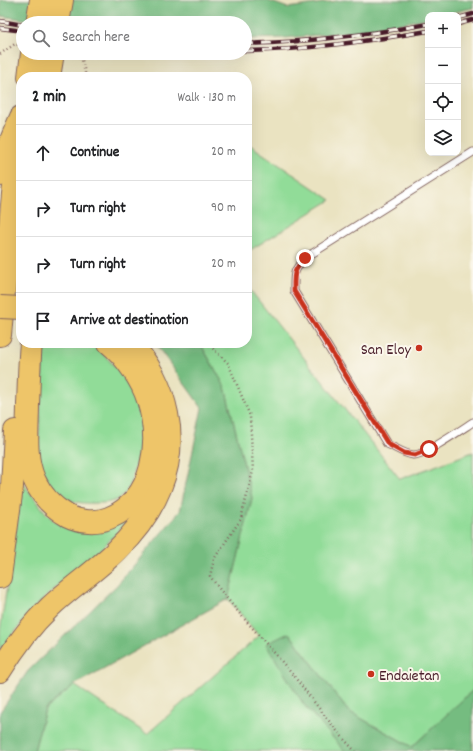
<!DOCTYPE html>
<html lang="en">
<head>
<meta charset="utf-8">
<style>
  :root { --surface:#fff; --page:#f2f2f2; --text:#202124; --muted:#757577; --line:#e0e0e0 }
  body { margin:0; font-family:Dekko,sans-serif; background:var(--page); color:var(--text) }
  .controls { position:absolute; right:12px; top:12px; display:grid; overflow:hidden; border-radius:8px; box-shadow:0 4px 16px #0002 }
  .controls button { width:36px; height:36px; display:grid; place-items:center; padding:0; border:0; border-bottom:1px solid var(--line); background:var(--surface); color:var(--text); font:20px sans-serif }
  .stop { position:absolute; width:12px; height:12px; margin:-9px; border:3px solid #c8321e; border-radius:50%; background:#fff }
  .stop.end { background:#c8321e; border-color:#fff; box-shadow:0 1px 4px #0008 }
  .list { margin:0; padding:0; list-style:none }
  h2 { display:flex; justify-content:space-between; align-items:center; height:52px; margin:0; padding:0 16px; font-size:17px }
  h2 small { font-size:13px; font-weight:400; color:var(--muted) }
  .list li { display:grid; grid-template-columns:26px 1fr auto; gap:12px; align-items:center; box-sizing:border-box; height:56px; padding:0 16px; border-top:1px solid var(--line) }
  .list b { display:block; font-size:15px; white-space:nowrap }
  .list em { font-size:13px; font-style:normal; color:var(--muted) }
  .icon { flex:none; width:22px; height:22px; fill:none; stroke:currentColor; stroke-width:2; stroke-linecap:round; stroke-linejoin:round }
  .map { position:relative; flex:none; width:473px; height:751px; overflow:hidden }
  .search { position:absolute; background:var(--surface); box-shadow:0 4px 16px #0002; left:16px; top:16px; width:236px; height:44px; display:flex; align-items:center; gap:10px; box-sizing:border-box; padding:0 14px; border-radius:22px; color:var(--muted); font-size:15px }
  .panel { position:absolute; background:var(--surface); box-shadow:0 4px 16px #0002; left:16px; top:72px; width:236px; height:276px; border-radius:16px }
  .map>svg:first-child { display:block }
  .green { fill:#91dc98; stroke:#6e7e62 }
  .forest { fill:#74bc80; stroke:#5f6e56 }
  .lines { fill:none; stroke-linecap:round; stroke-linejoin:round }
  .lane-casing { stroke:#826460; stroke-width:9 }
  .highway-casing { stroke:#826460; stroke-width:24 }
  .path { stroke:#826460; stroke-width:2.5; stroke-dasharray:1 3; stroke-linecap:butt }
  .lane { stroke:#fff; stroke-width:7 }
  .highway { stroke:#eec569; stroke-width:22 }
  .rail-casing { stroke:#4a1f2b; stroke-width:4.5 }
  .rail { stroke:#fbf7ec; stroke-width:3; stroke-dasharray:9; stroke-linecap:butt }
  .highway-bridge-casing { stroke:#826460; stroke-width:24; stroke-linecap:butt }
  .highway-bridge { stroke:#eec569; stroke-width:22 }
  .route { stroke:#c8321e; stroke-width:5 }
  .poi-dot { fill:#c8321e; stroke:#fbf7ec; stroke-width:1.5 }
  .labels { text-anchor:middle; stroke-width:4; stroke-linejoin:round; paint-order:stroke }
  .poi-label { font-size:16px; fill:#4a1f2b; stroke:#fbf7ec; text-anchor:end }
</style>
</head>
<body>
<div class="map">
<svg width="473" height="751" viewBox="0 0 473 751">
  <rect width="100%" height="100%" fill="#fbf7ec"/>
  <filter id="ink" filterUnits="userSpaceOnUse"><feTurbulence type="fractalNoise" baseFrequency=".025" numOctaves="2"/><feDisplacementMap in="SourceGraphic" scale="8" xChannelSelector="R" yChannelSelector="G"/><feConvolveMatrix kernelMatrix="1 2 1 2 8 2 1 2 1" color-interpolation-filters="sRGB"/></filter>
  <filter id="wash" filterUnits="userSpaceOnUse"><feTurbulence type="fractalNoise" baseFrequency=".012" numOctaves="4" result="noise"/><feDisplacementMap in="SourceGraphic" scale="16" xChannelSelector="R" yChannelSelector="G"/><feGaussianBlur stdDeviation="0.9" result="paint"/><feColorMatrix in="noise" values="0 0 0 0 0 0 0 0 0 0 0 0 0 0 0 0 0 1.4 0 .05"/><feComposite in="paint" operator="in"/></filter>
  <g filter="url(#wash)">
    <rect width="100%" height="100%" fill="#eae3c1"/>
    <g class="green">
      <path d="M 247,143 L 331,200 L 247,252 Z"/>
      <path d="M 247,286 L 400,479 L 473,452 L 473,690 L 412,747 L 348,711 L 289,633 L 304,705 L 345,751 L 34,751 L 45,709 L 74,685 L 147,734 L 259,636 L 228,599 L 252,498 L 225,387 L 200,343 L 247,343 Z"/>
      <path d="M 44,343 L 91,343 C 117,365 140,394 142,430 C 143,442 138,454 135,466 C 132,475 130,490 122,496 C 115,503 105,503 96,503 C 59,506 44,485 38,451 Z"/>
      <path d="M 23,483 L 45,512 L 54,521 L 77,531 L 87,532 L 135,515 L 97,553 L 73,572 L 34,608 L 0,650 L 0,631 Z"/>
    </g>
    <g class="forest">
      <path d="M 0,0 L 266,0 L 288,8 L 343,0 L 473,0 L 473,8 L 440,15 L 428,15 L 428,18 L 364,31 L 285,38 L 245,39 L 245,23 L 50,23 L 0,16 Z"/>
      <path d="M 155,343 L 200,343 L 225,387 L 252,498 L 228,599 L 74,685 L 45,709 L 34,751 L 0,751 L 0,712 L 28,671 L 118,584 L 180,511 L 202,408 Z"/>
      <path d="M 289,633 L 348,711 L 412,747 L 473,690 L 473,751 L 345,751 L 304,705 L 266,644 Z"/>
    </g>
  </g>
  <g filter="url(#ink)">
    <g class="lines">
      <defs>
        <path id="lane" d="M 473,152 L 305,258 C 293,271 294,273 294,291 L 387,444 C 396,448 404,454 413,455 C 424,456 462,429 473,422"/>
        <g id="highway">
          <path d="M 37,23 L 41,0"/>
          <path d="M 58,23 L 62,0"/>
          <path d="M 29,77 L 32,53"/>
          <path d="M 49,77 L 53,53"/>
          <path d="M 0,175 L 9,145 L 21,117"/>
          <path d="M 0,335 L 13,194 L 21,137"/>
          <path d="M 31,343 C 29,363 29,383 28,404 C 28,428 24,456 34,479 C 41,495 52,507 68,516 C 80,522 97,523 109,518 C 155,499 161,442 148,400 C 142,380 125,356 109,343"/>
          <path d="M 0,577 L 12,487 L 15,431"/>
          <path d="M 0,671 C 14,648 30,626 50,607 C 71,587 96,571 117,550 C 154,514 178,467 167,414 C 162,388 149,362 130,343"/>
        </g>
      </defs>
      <use href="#lane" class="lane-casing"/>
      <use href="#highway" class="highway-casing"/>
      <g class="path">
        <path d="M 73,53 L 82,60 L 86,77"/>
        <path d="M 0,54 L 15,44 L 18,45"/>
        <path d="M 207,343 L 228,363 L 250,416 L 253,471 L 241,519 L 214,559 L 210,576 C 233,609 262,637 287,668 C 310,695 330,725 355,751"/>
      </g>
      <use href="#lane" class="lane"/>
      <use href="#highway" class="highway"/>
      <defs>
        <g id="rail">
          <path d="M 458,18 L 473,14"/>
          <path d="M 0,21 L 23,25"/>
          <path d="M 458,24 L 473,20"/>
          <path d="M 0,28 L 16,30"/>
          <path d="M 245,44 C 306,42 367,35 428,24"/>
          <path d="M 245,51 C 307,50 367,41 428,31"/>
        </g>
      </defs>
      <use href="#rail" class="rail-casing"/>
      <use href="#rail" class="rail"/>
      <defs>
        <path id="highway-bridge" d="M 0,307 L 21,308"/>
      </defs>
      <use href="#highway-bridge" class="highway-bridge-casing"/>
      <use href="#highway-bridge" class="highway-bridge"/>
    </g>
  </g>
  <g class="lines" filter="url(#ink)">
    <path class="route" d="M 305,258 C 293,271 294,273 294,291 L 388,444 L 404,453 L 415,455 L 429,449"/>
  </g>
  <g class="poi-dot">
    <circle cx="419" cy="348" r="4"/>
    <circle cx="371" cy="674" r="4"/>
  </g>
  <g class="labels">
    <g class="poi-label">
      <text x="411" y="354">San Eloy</text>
      <text x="379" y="680" text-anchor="start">Endaietan</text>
    </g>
  </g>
</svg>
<div class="controls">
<button>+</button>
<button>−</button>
<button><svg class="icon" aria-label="locate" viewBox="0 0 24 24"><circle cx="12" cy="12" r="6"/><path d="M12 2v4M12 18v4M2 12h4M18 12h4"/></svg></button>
<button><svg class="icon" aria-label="layers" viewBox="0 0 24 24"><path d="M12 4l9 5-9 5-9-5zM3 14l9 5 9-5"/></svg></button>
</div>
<div class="stop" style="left:429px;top:449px"></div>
<div class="stop end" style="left:305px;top:258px"></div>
<div class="search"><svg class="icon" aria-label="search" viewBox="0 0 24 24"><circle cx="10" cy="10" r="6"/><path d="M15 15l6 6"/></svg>Search here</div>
<section class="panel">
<h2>2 min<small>Walk · 130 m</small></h2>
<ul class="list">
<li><svg class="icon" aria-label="ahead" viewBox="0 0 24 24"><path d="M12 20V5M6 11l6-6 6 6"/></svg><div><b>Continue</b></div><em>20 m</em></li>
<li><svg class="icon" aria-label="right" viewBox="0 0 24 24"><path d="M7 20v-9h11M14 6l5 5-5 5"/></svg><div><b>Turn right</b></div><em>90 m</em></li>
<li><svg class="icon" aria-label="right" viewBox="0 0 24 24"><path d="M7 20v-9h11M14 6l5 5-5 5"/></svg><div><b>Turn right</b></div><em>20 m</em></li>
<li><svg class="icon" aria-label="arrive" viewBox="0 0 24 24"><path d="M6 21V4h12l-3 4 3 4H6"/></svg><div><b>Arrive at destination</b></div></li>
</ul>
</section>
</div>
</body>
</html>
